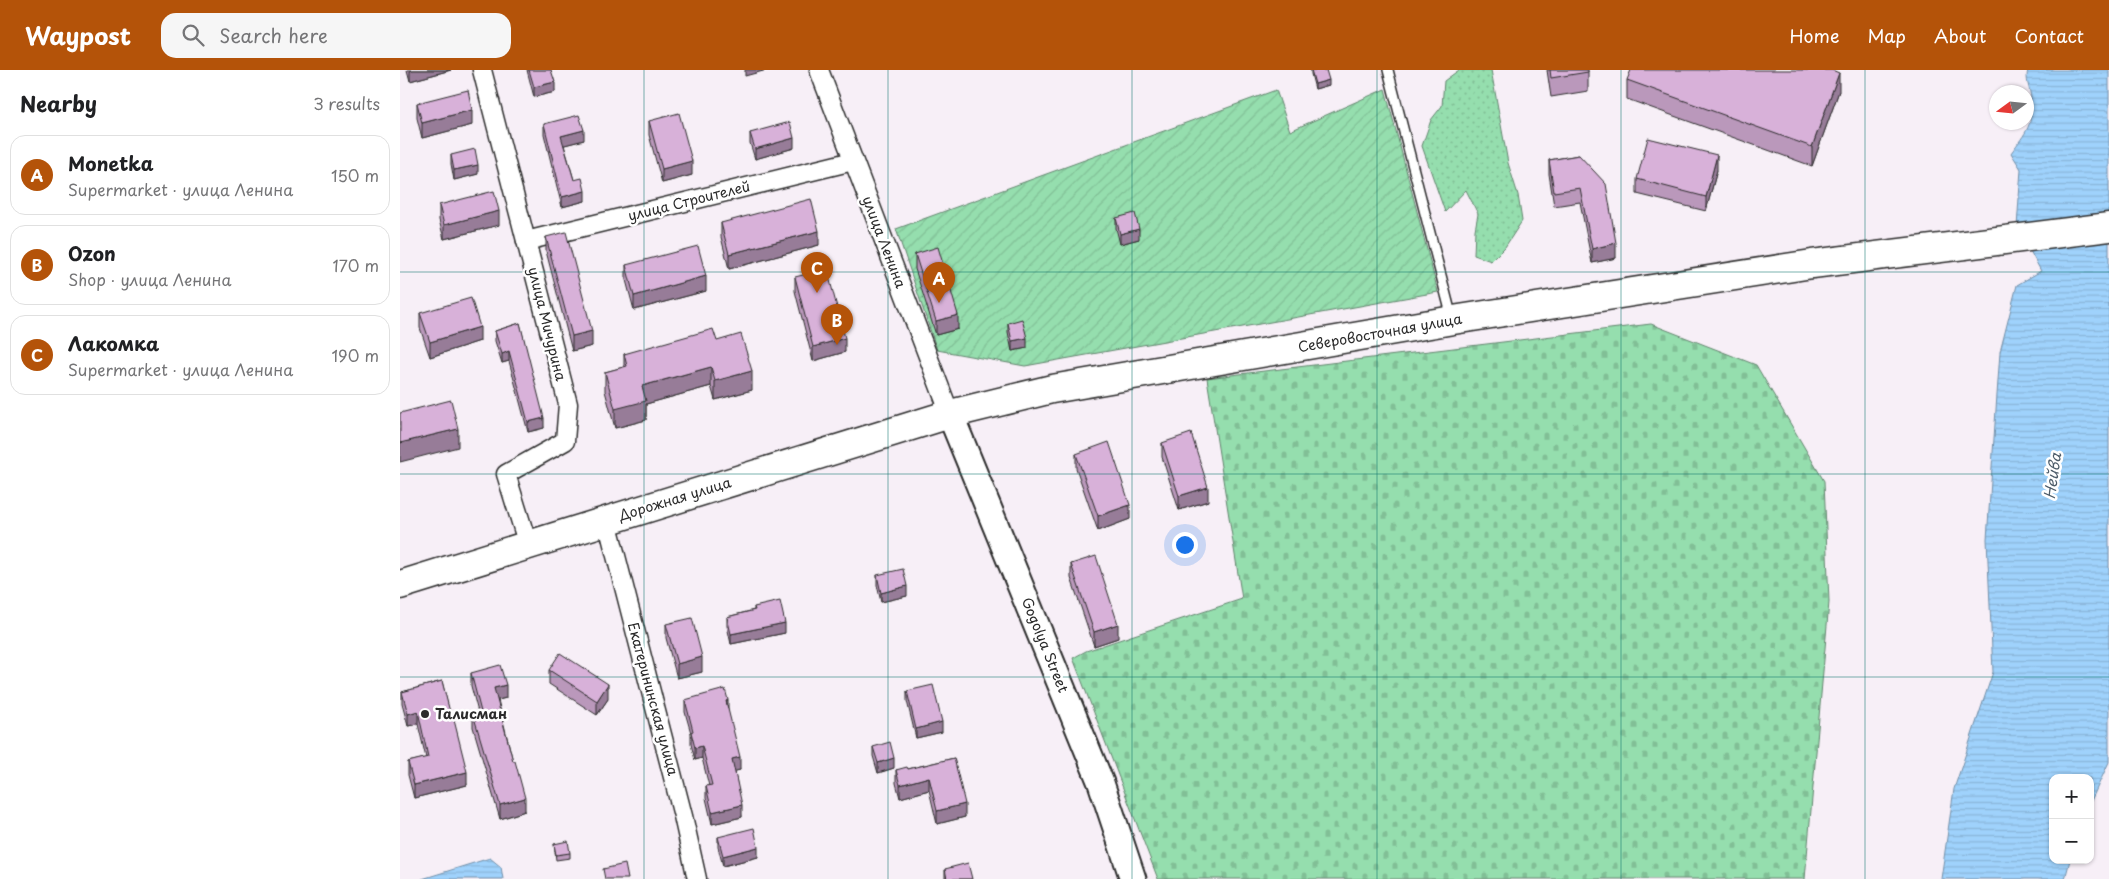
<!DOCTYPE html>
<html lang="en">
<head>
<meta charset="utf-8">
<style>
  :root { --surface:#fff; --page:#f6f6f6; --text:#202124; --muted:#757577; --line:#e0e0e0; --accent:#b45309 }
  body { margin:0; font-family:"Playpen Sans",sans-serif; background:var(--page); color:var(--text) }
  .controls { position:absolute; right:15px; bottom:15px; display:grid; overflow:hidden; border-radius:10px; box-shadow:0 1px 4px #0004 }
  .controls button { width:45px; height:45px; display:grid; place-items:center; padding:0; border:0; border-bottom:1px solid var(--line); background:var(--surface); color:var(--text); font:25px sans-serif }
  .compass { position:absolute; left:1589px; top:15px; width:45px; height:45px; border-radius:50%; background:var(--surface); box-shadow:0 1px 4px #0004; rotate:255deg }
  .you { position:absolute; left:784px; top:474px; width:18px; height:18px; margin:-12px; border:4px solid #fff; border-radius:50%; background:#1a73e8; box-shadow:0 0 0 8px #1a73e833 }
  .badge { display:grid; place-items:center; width:32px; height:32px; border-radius:50%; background:var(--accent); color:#fff; font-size:16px; font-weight:700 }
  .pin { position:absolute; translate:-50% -41px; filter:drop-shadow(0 1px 2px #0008) }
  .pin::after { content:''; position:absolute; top:26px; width:18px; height:15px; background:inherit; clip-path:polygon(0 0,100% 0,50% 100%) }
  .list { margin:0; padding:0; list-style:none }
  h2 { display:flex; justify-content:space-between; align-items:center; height:65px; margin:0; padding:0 20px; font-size:21px }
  h2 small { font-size:16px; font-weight:400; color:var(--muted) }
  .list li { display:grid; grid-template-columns:32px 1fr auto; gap:15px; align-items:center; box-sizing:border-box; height:80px; margin:0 10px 10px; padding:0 10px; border:1px solid var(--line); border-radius:15px }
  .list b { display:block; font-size:19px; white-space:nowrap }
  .list p { margin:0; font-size:16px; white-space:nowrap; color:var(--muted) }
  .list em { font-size:16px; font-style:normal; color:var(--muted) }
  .icon { flex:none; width:28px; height:28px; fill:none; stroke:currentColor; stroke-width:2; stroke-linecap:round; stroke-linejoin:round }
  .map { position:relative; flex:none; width:1709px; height:809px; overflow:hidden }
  header { display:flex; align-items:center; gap:30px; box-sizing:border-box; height:70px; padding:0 25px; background:var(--accent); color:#fff }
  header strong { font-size:24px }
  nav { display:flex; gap:28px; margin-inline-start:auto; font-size:18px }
  .search { width:350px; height:45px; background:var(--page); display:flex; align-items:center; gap:12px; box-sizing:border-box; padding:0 18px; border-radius:15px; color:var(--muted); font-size:19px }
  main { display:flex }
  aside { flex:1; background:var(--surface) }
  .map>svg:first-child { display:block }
  .grass { fill:url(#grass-dots); stroke:#60846c }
  .cemetery { fill:url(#cemetery-stones); stroke:#60846c }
  .garden { fill:url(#garden-furrows); stroke:#60846c }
  .water { fill:url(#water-rules); stroke:#718fa8 }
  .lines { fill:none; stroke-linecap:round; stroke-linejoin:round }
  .lane-casing { stroke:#2b2b2b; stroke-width:12 }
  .street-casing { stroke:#2b2b2b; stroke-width:21 }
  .secondary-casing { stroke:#2b2b2b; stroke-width:29 }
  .primary-casing { stroke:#2b2b2b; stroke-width:31 }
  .lane { stroke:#fff; stroke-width:9 }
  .street { stroke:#fff; stroke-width:18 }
  .secondary { stroke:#fff; stroke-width:25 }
  .primary { stroke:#fff; stroke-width:28 }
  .wall { fill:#ba98bb; stroke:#2b2b2b }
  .shaded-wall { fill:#977c98; stroke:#2b2b2b }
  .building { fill:#d8b1d9; stroke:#2b2b2b }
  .grid { fill:none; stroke:#0f766e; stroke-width:1; stroke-opacity:0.55 }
  .poi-dot { fill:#2b2b2b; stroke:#fff; stroke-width:2 }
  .labels { text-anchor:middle; stroke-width:5; stroke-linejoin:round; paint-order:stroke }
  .street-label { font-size:14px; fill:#2b2b2b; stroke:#fff }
  .poi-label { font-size:14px; font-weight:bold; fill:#2b2b2b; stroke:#fff; text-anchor:start }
  .water-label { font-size:15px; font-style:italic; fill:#4e5d6a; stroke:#fff }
</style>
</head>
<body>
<header>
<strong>Waypost</strong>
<div class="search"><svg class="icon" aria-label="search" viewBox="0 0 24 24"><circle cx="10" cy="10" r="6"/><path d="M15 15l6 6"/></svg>Search here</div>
<nav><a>Home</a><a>Map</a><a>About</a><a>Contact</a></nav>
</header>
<main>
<aside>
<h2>Nearby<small>3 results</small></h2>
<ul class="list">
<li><span class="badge">A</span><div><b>Monetka</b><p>Supermarket · улица Ленина</p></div><em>150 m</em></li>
<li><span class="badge">B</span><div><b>Ozon</b><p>Shop · улица Ленина</p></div><em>170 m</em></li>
<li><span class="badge">C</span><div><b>Лакомка</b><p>Supermarket · улица Ленина</p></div><em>190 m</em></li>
</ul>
</aside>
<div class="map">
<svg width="1709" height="809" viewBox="0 0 1709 809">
  <defs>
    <pattern id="grass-dots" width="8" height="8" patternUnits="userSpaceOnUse" patternTransform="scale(1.25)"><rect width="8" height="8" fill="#95deae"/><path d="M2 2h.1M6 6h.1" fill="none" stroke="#81bf96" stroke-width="1.8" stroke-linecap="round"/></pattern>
    <pattern id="cemetery-stones" width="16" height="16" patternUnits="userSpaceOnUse" patternTransform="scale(1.25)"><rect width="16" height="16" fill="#95deae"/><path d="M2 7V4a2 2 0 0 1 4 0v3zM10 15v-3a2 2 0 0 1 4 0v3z" fill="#81bf96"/></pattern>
    <pattern id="garden-furrows" width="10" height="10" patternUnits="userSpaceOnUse" patternTransform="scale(1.25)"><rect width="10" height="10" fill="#95deae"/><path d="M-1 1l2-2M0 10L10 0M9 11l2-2" fill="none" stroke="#81bf96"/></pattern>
    <pattern id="water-rules" width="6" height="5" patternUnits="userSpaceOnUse" patternTransform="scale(1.25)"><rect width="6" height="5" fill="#9fd2fc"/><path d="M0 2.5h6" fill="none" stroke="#89b4d8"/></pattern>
  </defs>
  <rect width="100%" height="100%" fill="#f7eff7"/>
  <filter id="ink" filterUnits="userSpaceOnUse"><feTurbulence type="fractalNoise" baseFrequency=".02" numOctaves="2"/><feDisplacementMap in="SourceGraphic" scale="10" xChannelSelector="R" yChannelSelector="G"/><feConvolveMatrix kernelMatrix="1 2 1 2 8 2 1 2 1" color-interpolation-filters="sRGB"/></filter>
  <g filter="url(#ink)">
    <path class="grass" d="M 1059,0 L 1091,0 L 1108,93 L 1118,125 L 1122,151 L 1105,177 L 1091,191 L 1074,185 L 1075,160 L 1078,144 L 1066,120 L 1045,142 L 1022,76 L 1031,50 L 1042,36 L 1044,11 Z"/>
    <path class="cemetery" d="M 1251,254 L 1356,295 L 1424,411 L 1429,532 L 1405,809 L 758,809 L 673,588 L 686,581 L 842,529 L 807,308 Z"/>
    <path class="garden" d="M 985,19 L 1038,222 L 625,296 L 537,280 L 496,159 L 876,20 L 890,61 Z"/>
    <g class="water">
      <path d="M 1628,0 L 1709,0 L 1709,692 L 1690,733 L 1690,708 L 1653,708 L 1653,790 L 1670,790 L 1665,809 L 1541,809 L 1554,719 L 1593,602 L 1587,469 L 1600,282 L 1617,215 L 1641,201 L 1617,157 L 1621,99 L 1611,83 C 1626,62 1634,55 1631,28 C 1630,18 1625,10 1628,0 Z"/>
      <path d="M 90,788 L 101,797 L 103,809 L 22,809 Z"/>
    </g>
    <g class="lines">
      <defs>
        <path id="lane" d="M 988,0 L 1052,248"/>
        <g id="street">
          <path d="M 82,0 L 168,334 L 165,371 L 106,404 L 128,475"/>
          <path d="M 419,0 L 550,344"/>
          <path d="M 126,171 L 453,91"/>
          <path d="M 207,451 L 283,746 L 297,809"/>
        </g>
        <path id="secondary" d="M 550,344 L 701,713 L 733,809"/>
        <path id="primary" d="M 0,515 L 550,344 L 652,319 L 1053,250 L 1412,194 L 1709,157"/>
      </defs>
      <use href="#lane" class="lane-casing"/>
      <use href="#street" class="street-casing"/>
      <use href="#secondary" class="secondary-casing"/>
      <use href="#primary" class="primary-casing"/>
      <use href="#lane" class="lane"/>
      <use href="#street" class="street"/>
      <use href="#secondary" class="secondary"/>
      <use href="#primary" class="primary"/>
    </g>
    <g class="wall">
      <path d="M 7,0 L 51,0 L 10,11 Z"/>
      <path d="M 127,0 L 151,0 L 155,22 L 134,27 Z"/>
      <path d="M 911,0 L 929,15 L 915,19 L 911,4 Z"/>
      <path d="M 1147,0 L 1188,0 L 1188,21 L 1151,27 Z"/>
      <path d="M 1227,10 L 1439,21 L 1412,96 L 1227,29 Z"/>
      <path d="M 17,33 L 72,55 L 22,68 L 17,48 Z"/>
      <path d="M 249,51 L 292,105 L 262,113 L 249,65 Z"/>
      <path d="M 144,54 L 184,70 L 164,75 L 174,110 L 185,131 L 162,137 L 144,64 Z"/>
      <path d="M 350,63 L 394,78 L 355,89 L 350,73 Z"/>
      <path d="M 51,85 L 78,104 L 54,110 L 51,94 Z"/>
      <path d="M 1179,85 L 1216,188 L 1192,193 L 1180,132 L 1154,136 L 1149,104 L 1149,90 Z"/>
      <path d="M 1317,100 L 1306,141 L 1237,124 L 1237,109 Z"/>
      <path d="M 39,135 L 99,155 L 44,169 L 39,150 Z"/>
      <path d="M 716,148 L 739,169 L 720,174 L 716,158 Z"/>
      <path d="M 321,153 L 419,175 L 329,199 L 321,167 Z"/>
      <path d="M 146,167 L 192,276 L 172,281 L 146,181 Z"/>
      <path d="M 515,184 L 558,259 L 536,265 L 515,199 Z"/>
      <path d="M 226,195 L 306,221 L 234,240 L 226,210 Z"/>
      <path d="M 395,207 L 445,282 L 413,291 L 395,221 Z"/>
      <path d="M 20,243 L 80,271 L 30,287 L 20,258 Z"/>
      <path d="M 120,253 L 144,358 L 128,362 L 109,291 L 102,293 L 95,271 L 95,261 Z"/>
      <path d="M 608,253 L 627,278 L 612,281 L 608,262 Z"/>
      <path d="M 317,271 L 352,320 L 315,330 L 311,316 L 246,334 L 246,350 L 215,358 L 205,321 L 205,302 L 224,297 L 224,284 Z"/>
      <path d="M 762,373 L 808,431 L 779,440 L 762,387 Z"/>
      <path d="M 676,384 L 730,449 L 698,461 L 676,398 Z"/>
      <path d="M 671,494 L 718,568 L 694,576 L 671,508 Z"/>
      <path d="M 477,505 L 507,526 L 481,532 L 477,515 Z"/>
      <path d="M 354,537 L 385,563 L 331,574 L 327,556 L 327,547 L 354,540 Z"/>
      <path d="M 266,554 L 302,602 L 277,608 L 266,568 Z"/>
      <path d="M 149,600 L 208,629 L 197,645 L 149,614 Z"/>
      <path d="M 71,603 L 106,628 L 98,630 L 125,741 L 100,749 L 73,657 L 73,644 L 78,642 L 71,616 Z"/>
      <path d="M 42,611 L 67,715 L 14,728 L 8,705 L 8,692 L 26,688 L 18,654 L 8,656 L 2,634 L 2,622 Z"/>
      <path d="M 507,621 L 542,662 L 516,668 L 507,631 Z"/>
      <path d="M 285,630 L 328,642 L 340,700 L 335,701 L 342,747 L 312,754 L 306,728 L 306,716 L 309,716 L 302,688 L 295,690 L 291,674 L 291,663 L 285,642 Z"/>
      <path d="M 473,677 L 494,698 L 478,703 L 473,686 Z"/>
      <path d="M 554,688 L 565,747 L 537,754 L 529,720 L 500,728 L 496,713 L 496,700 L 508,699 Z"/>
      <path d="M 318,767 L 358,787 L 323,796 L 318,777 Z"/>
      <path d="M 154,774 L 170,783 L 170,788 L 156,790 Z"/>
      <path d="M 545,799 L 572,809 L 545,809 Z"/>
    </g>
    <g class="shaded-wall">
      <path d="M 13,0 L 51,0 L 10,11 L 10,1 Z"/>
      <path d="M 345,0 L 367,0 L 345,6 Z"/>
      <path d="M 1439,3 L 1439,21 L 1412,96 L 1412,77 Z"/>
      <path d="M 929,10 L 929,15 L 915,19 L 915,14 Z"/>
      <path d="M 155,12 L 155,22 L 134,27 L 134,17 Z"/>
      <path d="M 72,40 L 72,55 L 22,68 L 22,53 Z"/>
      <path d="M 184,60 L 184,70 L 161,76 L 161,66 Z"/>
      <path d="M 394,68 L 394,78 L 355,89 L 355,79 Z"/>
      <path d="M 1317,85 L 1317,100 L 1306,141 L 1306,127 Z"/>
      <path d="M 292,91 L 292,105 L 262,113 L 262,99 Z"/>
      <path d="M 78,95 L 78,104 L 54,110 L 54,100 Z"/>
      <path d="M 185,121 L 185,131 L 162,137 L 162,127 Z"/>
      <path d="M 99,141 L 99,155 L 44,169 L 44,155 Z"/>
      <path d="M 739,159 L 739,169 L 720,174 L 720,164 Z"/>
      <path d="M 419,161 L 419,175 L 329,199 L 329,184 Z"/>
      <path d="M 1216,173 L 1216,188 L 1192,193 L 1192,179 Z"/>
      <path d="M 306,206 L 306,221 L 234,240 L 234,226 Z"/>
      <path d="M 558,245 L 558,259 L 536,265 L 536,251 Z"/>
      <path d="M 80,257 L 80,271 L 30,287 L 30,272 Z"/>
      <path d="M 192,261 L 192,276 L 172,281 L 172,266 Z"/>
      <path d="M 445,268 L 445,282 L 413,291 L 413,277 Z"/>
      <path d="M 627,268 L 627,278 L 612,281 L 612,271 Z"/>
      <path d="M 109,281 L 109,291 L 102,293 L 102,284 Z"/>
      <path d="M 311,297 L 311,316 L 246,334 L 246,350 L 215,358 L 215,339 L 242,316 Z"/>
      <path d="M 352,301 L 352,320 L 315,330 L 315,311 Z"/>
      <path d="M 144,348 L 144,358 L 128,362 L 128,352 Z"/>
      <path d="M 58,359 L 58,377 L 0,392 L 0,373 Z"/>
      <path d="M 808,417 L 808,431 L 779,440 L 779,426 Z"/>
      <path d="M 730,435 L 730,449 L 698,461 L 698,446 Z"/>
      <path d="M 507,516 L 507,526 L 481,532 L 481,523 Z"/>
      <path d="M 385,553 L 385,563 L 331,574 L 331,564 Z"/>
      <path d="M 718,554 L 718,568 L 694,576 L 694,562 Z"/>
      <path d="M 302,587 L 302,602 L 277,608 L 277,594 Z"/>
      <path d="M 208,614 L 208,629 L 197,645 L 197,631 Z"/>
      <path d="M 106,615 L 106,628 L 94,631 L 94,618 Z"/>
      <path d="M 328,630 L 328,642 L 326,631 Z"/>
      <path d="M 18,641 L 18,654 L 8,656 L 8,644 Z"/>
      <path d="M 542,652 L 542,662 L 516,668 L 516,659 Z"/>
      <path d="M 302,676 L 302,688 L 295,690 L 295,678 Z"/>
      <path d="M 340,687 L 340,700 L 332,702 L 332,689 Z"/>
      <path d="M 494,688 L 494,698 L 478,703 L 478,693 Z"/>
      <path d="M 67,702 L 67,715 L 14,728 L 14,715 Z"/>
      <path d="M 529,707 L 529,720 L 500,728 L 500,715 Z"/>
      <path d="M 125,728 L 125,741 L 100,749 L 100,735 Z"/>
      <path d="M 565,734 L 565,747 L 537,754 L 537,741 Z"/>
      <path d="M 342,735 L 342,747 L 312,754 L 312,742 Z"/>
      <path d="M 358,777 L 358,787 L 323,796 L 323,786 Z"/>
    </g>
    <g class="building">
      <path d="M 129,0 L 151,0 L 155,12 L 134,17 Z"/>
      <path d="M 911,0 L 926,0 L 929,10 L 915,14 Z"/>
      <path d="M 1150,0 L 1188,0 L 1188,2 L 1151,8 Z"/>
      <path d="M 1231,0 L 1432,0 L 1439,3 L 1412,77 L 1227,10 Z"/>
      <path d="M 68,20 L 72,40 L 22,53 L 17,33 Z"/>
      <path d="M 279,43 L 292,91 L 262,99 L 249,51 Z"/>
      <path d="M 179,45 L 184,60 L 161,66 L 174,110 L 182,108 L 185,121 L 162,127 L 144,54 Z"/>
      <path d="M 390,52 L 394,68 L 355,79 L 350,63 Z"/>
      <path d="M 1248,68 L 1317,85 L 1306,127 L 1237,109 Z"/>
      <path d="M 75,79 L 78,95 L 54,100 L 51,85 Z"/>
      <path d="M 1179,85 L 1206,114 L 1216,173 L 1192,179 L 1180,118 L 1154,122 L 1149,90 Z"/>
      <path d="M 94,121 L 99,141 L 44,155 L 39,135 Z"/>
      <path d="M 411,129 L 419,161 L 329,184 L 321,153 Z"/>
      <path d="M 735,143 L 739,159 L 720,164 L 716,148 Z"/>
      <path d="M 166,162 L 192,261 L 172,266 L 146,167 Z"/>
      <path d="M 298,176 L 306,206 L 234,226 L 226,195 Z"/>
      <path d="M 538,177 L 558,245 L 536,251 L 515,184 Z"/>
      <path d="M 427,199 L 445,268 L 413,277 L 395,207 Z"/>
      <path d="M 71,228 L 80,257 L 30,272 L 20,243 Z"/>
      <path d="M 622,249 L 627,268 L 612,271 L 608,253 Z"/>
      <path d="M 120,253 L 144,348 L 128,352 L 109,281 L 102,284 L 95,261 Z"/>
      <path d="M 313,259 L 317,271 L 341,264 L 352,301 L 315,311 L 311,297 L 242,316 L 246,331 L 215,339 L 205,302 L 227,296 L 224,284 Z"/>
      <path d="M 51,330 L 58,359 L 0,373 L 0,343 Z"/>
      <path d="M 791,363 L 808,417 L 779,426 L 762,373 Z"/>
      <path d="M 709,372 L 730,435 L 698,446 L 676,384 Z"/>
      <path d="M 696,486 L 718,554 L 694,562 L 671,494 Z"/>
      <path d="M 503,499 L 507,516 L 481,523 L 477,505 Z"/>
      <path d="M 380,531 L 385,553 L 331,564 L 327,547 L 355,540 L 354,537 Z"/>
      <path d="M 292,548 L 302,587 L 277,594 L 266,554 Z"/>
      <path d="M 160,583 L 208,614 L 197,631 L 149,600 Z"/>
      <path d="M 100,595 L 106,615 L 94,618 L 113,691 L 115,691 L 125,728 L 100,735 L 73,644 L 81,642 L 71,603 Z"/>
      <path d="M 42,611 L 52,650 L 54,650 L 67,702 L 14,715 L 8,692 L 28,687 L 18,641 L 8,644 L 2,622 Z"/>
      <path d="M 533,615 L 542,652 L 516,659 L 507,621 Z"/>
      <path d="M 325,619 L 328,630 L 326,631 L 340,687 L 332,689 L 342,735 L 312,742 L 306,716 L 312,715 L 302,676 L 295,678 L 291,662 L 293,661 L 285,630 Z"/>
      <path d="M 490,672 L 494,688 L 478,693 L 473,677 Z"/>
      <path d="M 554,688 L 565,734 L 537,741 L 529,707 L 500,715 L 496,700 L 507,697 L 508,699 Z"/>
      <path d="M 354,758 L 358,777 L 323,786 L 318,767 Z"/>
      <path d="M 168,771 L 170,783 L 156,785 L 154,774 Z"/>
      <path d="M 568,793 L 572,809 L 547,809 L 545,799 Z"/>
      <path d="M 225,794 L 228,809 L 205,809 L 203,799 Z"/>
    </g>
  </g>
  <path class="grid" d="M 244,0 L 244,809M 488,0 L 488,809M 732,0 L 732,809M 977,0 L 977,809M 1221,0 L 1221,809M 1465,0 L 1465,809M 0,202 L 1709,202M 0,404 L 1709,404M 0,607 L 1709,607"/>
  <circle class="poi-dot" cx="25" cy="644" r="5"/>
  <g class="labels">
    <g class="street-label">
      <text transform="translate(289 131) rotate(-14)" y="5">улица Строителей</text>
      <text transform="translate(484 172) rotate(69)" y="5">улица Ленина</text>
      <text transform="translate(147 254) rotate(76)" y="5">улица Мичурина</text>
      <text transform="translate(980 263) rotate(-10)" y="5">Северовосточная улица</text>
      <text transform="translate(275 429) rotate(-17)" y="5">Дорожная улица</text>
      <text transform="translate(645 575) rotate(68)" y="5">Gogolya Street</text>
      <text transform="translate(253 629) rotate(75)" y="5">Екатерининская улица</text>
    </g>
    <g class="poi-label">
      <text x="35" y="649">Талисман</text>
    </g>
    <g class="water-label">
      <text transform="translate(1653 406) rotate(-82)" y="5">Нейва</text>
    </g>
  </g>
</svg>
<div class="controls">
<button>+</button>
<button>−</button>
</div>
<svg class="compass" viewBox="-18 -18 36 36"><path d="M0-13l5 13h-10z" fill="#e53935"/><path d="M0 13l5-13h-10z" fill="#757577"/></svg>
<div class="you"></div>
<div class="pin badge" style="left:539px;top:233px">A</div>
<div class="pin badge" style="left:437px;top:275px">B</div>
<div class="pin badge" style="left:417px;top:223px">C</div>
</div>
</main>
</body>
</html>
